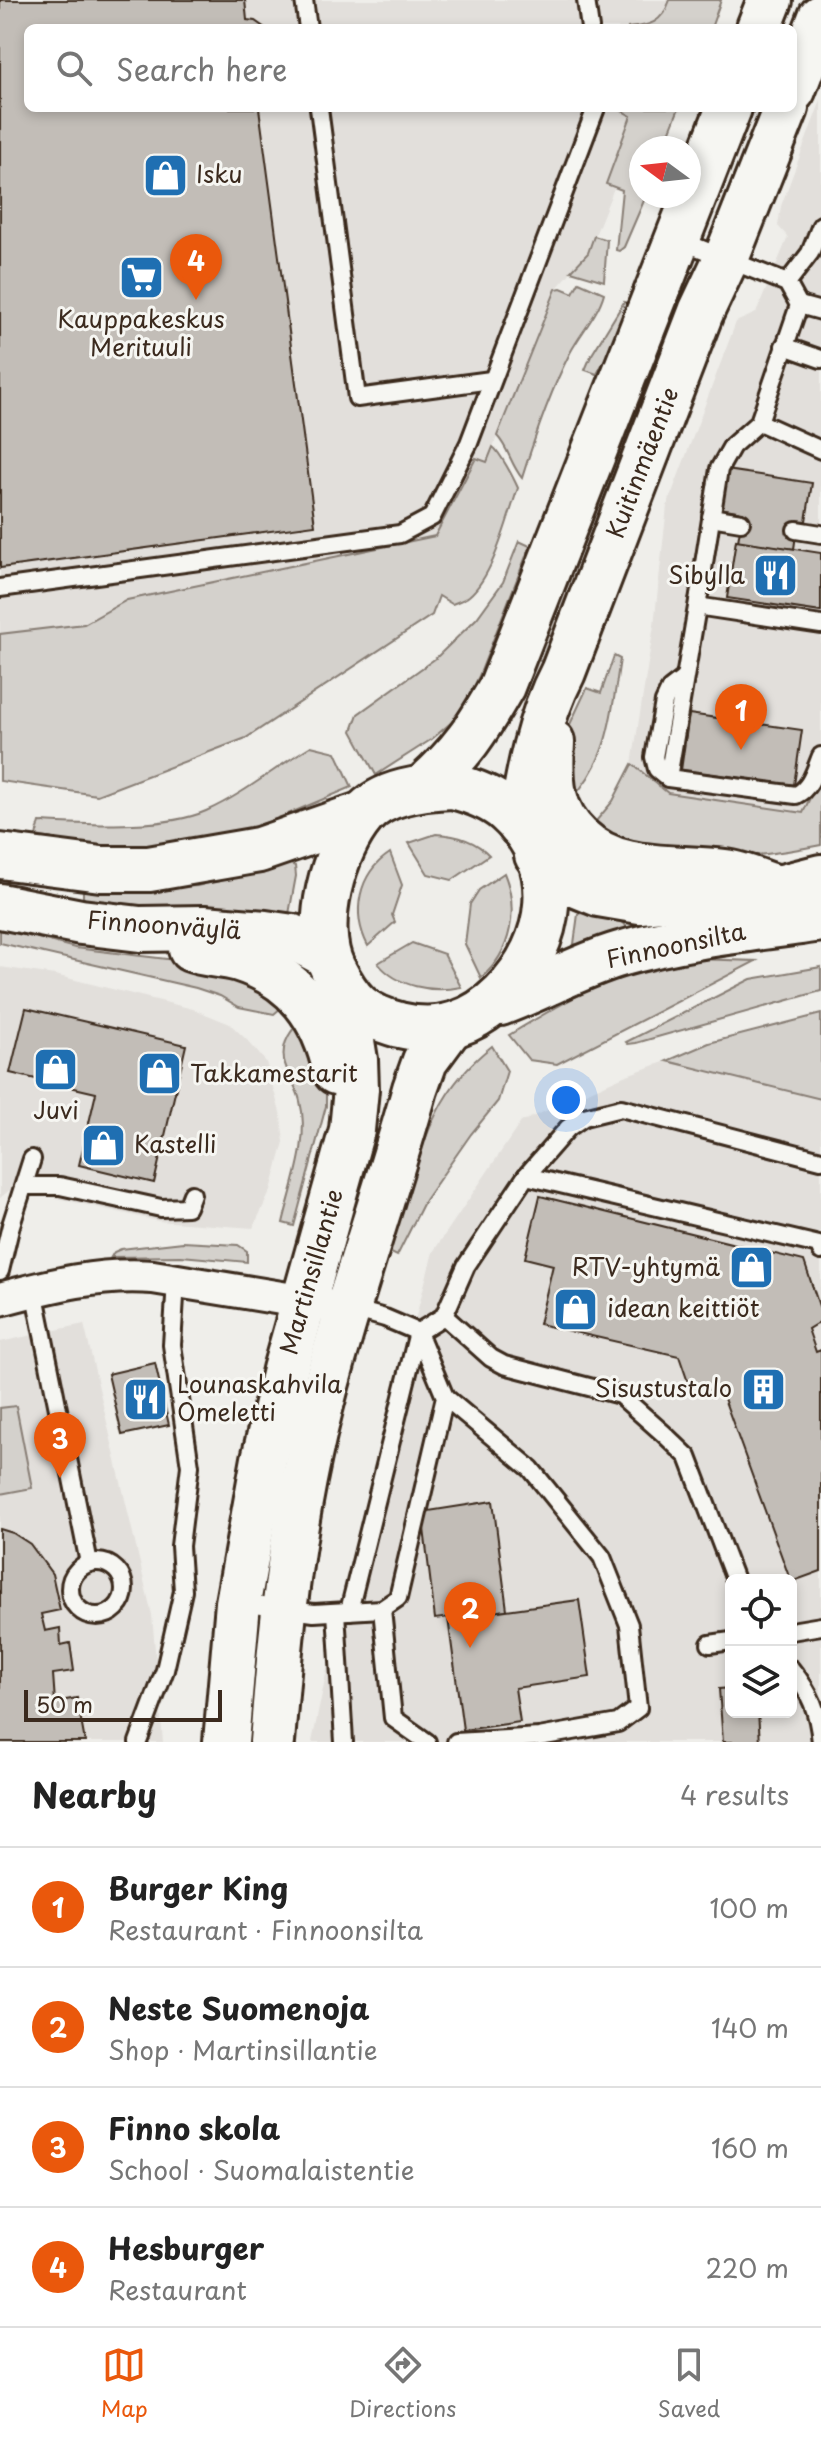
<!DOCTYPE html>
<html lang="en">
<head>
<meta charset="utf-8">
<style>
  :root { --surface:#fff; --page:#f6f6f6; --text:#222; --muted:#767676; --line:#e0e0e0; --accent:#ea580c }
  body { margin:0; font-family:"Playpen Sans",sans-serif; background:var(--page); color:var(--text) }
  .controls { position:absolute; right:24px; bottom:24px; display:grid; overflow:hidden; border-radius:12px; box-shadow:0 4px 12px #0003 }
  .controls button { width:72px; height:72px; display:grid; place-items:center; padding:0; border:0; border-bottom:2px solid var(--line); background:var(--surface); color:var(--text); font:40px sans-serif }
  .compass { position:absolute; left:629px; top:136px; width:72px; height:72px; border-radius:50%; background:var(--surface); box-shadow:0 4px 12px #0003; rotate:285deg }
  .scale { position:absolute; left:24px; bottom:20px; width:198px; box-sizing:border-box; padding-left:8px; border:4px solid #3b2a1e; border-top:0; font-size:22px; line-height:28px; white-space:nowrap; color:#3b2a1e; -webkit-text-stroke:6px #f6f6f2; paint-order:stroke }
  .you { position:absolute; left:566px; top:1100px; width:28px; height:28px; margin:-20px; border:6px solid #fff; border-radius:50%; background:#1a73e8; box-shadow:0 0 0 12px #1a73e833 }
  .badge { display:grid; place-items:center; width:52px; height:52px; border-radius:50%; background:var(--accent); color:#fff; font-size:26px; font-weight:700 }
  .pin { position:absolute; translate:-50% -66px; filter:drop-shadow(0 2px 4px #0008) }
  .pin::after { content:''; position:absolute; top:42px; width:28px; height:24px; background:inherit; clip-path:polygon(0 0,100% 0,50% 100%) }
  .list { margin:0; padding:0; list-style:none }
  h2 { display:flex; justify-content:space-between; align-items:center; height:104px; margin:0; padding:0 32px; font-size:34px }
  h2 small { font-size:26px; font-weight:400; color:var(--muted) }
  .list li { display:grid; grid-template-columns:52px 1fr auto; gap:24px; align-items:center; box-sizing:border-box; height:120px; padding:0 32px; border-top:2px solid var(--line) }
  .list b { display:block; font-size:30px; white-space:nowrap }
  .list p { margin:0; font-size:26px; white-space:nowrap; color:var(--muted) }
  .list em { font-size:26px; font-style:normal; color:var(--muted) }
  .icon { flex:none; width:44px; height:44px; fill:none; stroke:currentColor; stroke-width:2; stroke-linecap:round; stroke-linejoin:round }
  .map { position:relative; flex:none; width:821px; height:1742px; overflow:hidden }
  .search { position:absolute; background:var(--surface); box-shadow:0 4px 12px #0003; left:24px; right:24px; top:24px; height:88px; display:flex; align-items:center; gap:20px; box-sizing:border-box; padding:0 28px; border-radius:12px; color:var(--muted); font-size:30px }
  .sheet { height:584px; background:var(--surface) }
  nav { display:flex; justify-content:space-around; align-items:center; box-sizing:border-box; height:112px; border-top:2px solid var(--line); background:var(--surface); font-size:22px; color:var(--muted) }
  nav a { display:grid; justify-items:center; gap:4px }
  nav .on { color:var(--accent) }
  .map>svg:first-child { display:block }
  .built { fill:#e2dfdb; fill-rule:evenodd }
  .green { fill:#d4d1cc; stroke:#887e75; stroke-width:2 }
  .building { fill:#c2bdb7; stroke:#3b2a1e; stroke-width:2 }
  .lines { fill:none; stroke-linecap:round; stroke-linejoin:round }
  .service-casing { stroke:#3b2a1e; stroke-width:22 }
  .minor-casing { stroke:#3b2a1e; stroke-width:38 }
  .primary-casing { stroke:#3b2a1e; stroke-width:50 }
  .service { stroke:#f6f6f2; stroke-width:16 }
  .minor { stroke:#f6f6f2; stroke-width:32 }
  .primary { stroke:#f6f6f2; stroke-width:44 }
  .labels { text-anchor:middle; stroke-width:6; stroke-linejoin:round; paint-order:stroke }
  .poi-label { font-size:24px; fill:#3b2a1e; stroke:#f6f6f2; text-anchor:start }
  .street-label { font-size:24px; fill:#3b2a1e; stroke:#f6f6f2 }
</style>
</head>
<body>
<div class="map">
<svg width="821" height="1742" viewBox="0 0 821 1742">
  <rect width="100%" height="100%" fill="#efeeea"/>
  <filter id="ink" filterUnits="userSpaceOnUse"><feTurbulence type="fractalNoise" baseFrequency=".0125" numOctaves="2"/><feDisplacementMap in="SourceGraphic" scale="16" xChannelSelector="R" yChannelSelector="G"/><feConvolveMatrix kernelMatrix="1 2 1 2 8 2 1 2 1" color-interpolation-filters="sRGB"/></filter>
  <g filter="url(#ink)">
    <g class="built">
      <path d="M 0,0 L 689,0 L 678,28 L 28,28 L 28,108 L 646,108 L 588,253 L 556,289 L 487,462 L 476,459 L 435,536 L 127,600 L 85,624 L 0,634 Z"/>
      <path d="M 821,100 L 821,809 L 803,813 L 668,793 L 632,764 L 654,625 L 667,506 L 736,322 L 756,313 L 788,237 L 778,226 L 781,206 Z"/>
      <path d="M 0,967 L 55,975 L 193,1009 L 230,1024 L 247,1040 L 266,1062 L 281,1116 L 284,1142 L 271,1190 L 253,1228 L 158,1221 L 12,1188 L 0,1198 Z"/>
      <path d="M 667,1061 L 821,1099 L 821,1742 L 312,1742 L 343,1592 L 433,1252 L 521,1122 L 624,1076 ZM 731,1580 L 791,1580 L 791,1712 L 731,1712 Z"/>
      <path d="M 84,1324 L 152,1615 L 163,1742 L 0,1742 L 0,1342 Z"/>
    </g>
    <g class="green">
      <path d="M 670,0 L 721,0 L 711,28 L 627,28 C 650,26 662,23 670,0 Z"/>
      <path d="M 617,108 L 679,108 L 663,148 L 641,148 L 641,196 L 646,196 L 624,247 L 619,251 L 616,250 L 622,190 L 606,184 L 631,116 Z"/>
      <path d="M 594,236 L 607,240 L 604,281 L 571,271 L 588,253 Z"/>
      <path d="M 579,282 L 604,293 C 598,315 581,332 570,353 C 550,392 535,436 522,478 C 511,465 508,447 497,436 L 556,289 L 561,288 L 573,293 Z"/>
      <path d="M 624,302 L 634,305 L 597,374 L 585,370 L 591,356 Z"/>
      <path d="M 644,364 L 662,370 L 549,664 L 532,658 Z"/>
      <path d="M 493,447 C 500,452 514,479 518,488 C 507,519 494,575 469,596 C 464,600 457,602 452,604 L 439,596 L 432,615 L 246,738 L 97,795 L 0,781 L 0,634 L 84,624 L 127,600 L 435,536 L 476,458 L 487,462 Z"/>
      <path d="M 519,541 L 530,546 L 479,676 L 469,697 L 453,721 L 432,739 L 376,775 L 352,731 L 358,714 L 436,658 L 477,618 L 503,582 Z"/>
      <path d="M 614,656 L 620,659 C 612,709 610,759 572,798 L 565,735 L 587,688 L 601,693 Z"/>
      <path d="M 311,746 L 336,752 L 352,787 L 274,820 L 231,834 L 120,851 L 36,836 L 40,822 C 86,824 163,830 206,811 C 244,794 276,767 311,746 Z"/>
      <path d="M 632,764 L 668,793 L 803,813 L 821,774 L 821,845 C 766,856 697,865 642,851 C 624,846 607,835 591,827 L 613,801 Z"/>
      <path d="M 436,834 C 456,835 475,840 489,855 L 452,880 L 428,874 L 409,843 Z"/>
      <path d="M 390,853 L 402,885 L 392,915 L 395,922 L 368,946 C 351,913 358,874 390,853 Z"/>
      <path d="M 289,863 L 295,866 L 296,876 L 289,914 L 284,916 L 89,903 L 83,897 L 83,891 L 89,887 L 127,889 L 197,886 Z"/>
      <path d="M 504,873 C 519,909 512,952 481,978 L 465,944 L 470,904 L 479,890 Z"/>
      <path d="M 581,913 L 622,921 L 626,926 L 625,932 L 585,946 L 574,944 L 578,914 Z"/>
      <path d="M 0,928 L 75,948 L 200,963 L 290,1000 L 274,1014 L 239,1007 L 220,996 L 196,988 L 0,943 Z"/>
      <path d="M 412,943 L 444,954 L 461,987 C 432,993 397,987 378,963 Z"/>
      <path d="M 694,959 L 756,961 L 557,1064 L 529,1060 L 509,1035 C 573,996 619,969 694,959 Z"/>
      <path d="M 821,967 L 821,991 L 636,1043 L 628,1044 L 626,1042 L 751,979 Z"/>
      <path d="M 821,1014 L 821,1099 L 667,1061 L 709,1043 Z"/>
      <path d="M 304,1017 L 326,1078 L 326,1106 L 294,1226 L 283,1223 C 292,1184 310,1141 300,1101 C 297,1087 286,1072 284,1060 C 281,1042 292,1029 304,1017 Z"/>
      <path d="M 492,1046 L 507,1071 L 498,1101 L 471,1134 L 425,1200 L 397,1256 L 391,1253 C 392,1235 400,1217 406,1199 C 425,1136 438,1088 492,1046 Z"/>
      <path d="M 183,1242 L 238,1245 L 247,1251 L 247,1262 L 181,1256 L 111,1257 L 114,1252 L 121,1249 Z"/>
      <path d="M 16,1406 L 32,1488 L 0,1494 L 0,1408 Z"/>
    </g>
    <g class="building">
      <path d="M 0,0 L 245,0 L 247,20 L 255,21 L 265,28 L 28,28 L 28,108 L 259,108 L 315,525 L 0,568 Z"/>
      <path d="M 726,470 L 812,483 L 806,521 L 798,520 L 794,549 L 738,541 L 743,512 L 720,508 Z"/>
      <path d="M 736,540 L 821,553 L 821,612 L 727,598 Z"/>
      <path d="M 689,714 L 802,730 L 794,785 L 681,770 Z"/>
      <path d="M 26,1008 L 186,1045 L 154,1183 L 79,1165 L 96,1093 L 10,1073 Z"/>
      <path d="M 540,1196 L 804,1261 L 821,1312 L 821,1321 L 808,1329 L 816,1352 L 821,1350 L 821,1571 L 791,1582 L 722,1393 L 689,1385 L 679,1356 L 539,1324 L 553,1265 L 525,1258 Z"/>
      <path d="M 155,1363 L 169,1425 L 122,1435 L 108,1374 Z"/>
      <path d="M 493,1501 L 507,1610 L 435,1619 L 422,1512 Z"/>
      <path d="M 0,1529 L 13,1533 L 30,1544 L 52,1574 L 60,1610 L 41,1614 L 45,1631 L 60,1628 L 61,1645 L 70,1643 L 74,1671 L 53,1674 L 55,1702 L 77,1698 L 85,1742 L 0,1742 Z"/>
      <path d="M 579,1600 L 590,1677 L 515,1688 L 520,1722 L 463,1730 L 448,1618 Z"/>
      <path d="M 731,1688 L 731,1712 L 758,1712 L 760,1742 L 723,1742 L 719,1689 Z"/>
    </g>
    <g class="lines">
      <defs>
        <g id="service">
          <path d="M 304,0 L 308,28"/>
          <path d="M 586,0 L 590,28"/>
          <path d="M 319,108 L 357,398 L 491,380"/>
          <path d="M 679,240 L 787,283 L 799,305 L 759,422 L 732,446 L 719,469 L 698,601 L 703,607 L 821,625"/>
          <path d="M 787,283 L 810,253 L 821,225"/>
          <path d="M 799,305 L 821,311"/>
          <path d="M 784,346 L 821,359"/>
          <path d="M 759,422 L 821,450"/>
          <path d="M 711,517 L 741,522"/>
          <path d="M 796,530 L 821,534"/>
          <path d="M 0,588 L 400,534 L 432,517 L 469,443 L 596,108"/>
          <path d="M 698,601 L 668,778 L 796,795 C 811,788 815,770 821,756"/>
          <path d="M 668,778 L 657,769 L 654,757 L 664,702 L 670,689 L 683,679"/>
          <path d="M 526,1176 L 819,1245 L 821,1251"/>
          <path d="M 25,1186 L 60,1186 L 161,1208 L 187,1207 L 192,1194"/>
          <path d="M 0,1271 L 11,1225 L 32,1159"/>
          <path d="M 34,1290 L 89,1563"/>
          <path d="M 444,1316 L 491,1358 L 504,1365 L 620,1395 L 664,1434 L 688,1457 L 735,1580"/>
          <path d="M 445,1397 L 531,1469 L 602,1557 L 629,1625 L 638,1708 L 618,1723 L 539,1737 L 456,1742"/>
          <circle cx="97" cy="1589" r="27"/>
          <path d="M 239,1603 L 314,1613 L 382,1609 L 398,1598 L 445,1397 L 418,1332 L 385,1318 L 349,1308"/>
          <path d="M 382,1609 L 393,1718 L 427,1742"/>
          <path d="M 349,1611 L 418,1332 L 444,1316 L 466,1266 L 526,1176 L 568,1128 L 584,1117 L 621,1108 L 821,1160"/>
          <path d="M 336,1612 L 344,1742"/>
          <path d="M 791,1631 L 821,1626"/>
          <path d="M 710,1644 L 731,1641"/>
          <path d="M 791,1669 C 811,1694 818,1710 821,1742"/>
          <path d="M 138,1742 L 165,1670 L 183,1591 L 180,1546 L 190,1466 L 172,1345 L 176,1281"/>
        </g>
        <path id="minor" d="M 0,1299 C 52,1285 99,1273 153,1277 L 324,1305"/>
        <g id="primary">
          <path d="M 759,28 L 770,0"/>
          <path d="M 793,90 L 821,17"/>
          <path d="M 552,742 C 550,780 550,811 579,838 C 619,876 674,865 725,872 C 742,874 761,883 778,888"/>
          <path d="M 453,786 C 472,791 492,798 507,811 C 566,863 554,943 503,994 C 474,1023 440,1035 399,1025 C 362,1015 350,1003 333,969 C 312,927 333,850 363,815 C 383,791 423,787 453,786 Z"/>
          <path d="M 424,787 C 462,753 477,730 502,686 L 729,108"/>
          <path d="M 520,825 C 529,772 538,720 563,672 L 701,312 L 726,259 L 786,108"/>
          <path d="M 537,855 L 577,885 L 599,894 L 640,901 L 778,888 L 821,877"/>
          <path d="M 0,856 L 101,869 L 149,869 L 259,850 L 363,814"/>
          <path d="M 0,906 L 81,922 L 140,929 L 204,928 L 265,933 L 293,937 L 325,954"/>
          <path d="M 191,949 C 206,955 223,954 239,959 C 296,977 324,1016 336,1072"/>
          <path d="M 500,1003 C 541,988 579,966 620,954 C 685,935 754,929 821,919"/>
          <path d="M 226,1742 L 238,1603 L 264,1459 L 285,1370 L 352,1130 L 356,1089 L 355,1060 L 344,992"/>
          <path d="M 272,1742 C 280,1639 290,1535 314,1434 C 341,1317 383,1204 415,1089 L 425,1061 L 450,1027"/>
        </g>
      </defs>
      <use href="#service" class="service-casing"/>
      <use href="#minor" class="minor-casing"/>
      <use href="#primary" class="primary-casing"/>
      <use href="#service" class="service"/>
      <use href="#minor" class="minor"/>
      <use href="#primary" class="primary"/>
    </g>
  </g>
  <defs>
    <symbol id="shop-square" viewBox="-11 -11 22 22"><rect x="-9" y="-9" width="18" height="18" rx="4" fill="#1f6fb2" stroke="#f6f6f2"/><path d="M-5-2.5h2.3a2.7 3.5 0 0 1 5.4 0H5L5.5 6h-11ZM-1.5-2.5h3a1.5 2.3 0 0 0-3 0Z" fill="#fff"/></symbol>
    <symbol id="supermarket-square" viewBox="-11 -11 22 22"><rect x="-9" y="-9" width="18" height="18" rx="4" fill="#1f6fb2" stroke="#f6f6f2"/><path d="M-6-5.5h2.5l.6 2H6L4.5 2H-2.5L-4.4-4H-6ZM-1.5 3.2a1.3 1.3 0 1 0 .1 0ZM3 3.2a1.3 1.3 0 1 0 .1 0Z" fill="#fff"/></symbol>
    <symbol id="restaurant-square" viewBox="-11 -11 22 22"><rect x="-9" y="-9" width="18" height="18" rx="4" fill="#1f6fb2" stroke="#f6f6f2"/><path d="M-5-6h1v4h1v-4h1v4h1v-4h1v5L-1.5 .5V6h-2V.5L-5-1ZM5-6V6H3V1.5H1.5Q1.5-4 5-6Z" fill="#fff"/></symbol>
    <symbol id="building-square" viewBox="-11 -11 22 22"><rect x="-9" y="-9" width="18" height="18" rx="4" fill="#1f6fb2" stroke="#f6f6f2"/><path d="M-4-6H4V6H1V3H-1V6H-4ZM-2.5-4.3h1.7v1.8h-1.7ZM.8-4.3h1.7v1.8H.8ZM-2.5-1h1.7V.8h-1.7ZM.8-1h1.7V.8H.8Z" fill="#fff"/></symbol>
  </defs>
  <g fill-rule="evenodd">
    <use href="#shop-square" x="140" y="150" width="51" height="51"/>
    <use href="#supermarket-square" x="116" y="252" width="51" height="51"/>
    <use href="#restaurant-square" x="750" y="550" width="51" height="51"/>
    <use href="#shop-square" x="30" y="1044" width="51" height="51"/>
    <use href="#shop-square" x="134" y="1048" width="51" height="51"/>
    <use href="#shop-square" x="78" y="1120" width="51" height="51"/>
    <use href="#shop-square" x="726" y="1242" width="51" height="51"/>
    <use href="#shop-square" x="550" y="1284" width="51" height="51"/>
    <use href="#building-square" x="738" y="1364" width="51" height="51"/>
    <use href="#restaurant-square" x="120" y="1374" width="51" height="51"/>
  </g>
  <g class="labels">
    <g class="poi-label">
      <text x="196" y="183">Isku</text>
      <text x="141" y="328" text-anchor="middle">Kauppakeskus<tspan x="141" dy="28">Merituuli</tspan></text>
      <text x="745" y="584" text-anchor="end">Sibylla</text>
      <text x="190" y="1082">Takkamestarit</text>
      <text x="56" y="1119" text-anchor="middle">Juvi</text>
      <text x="134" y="1153">Kastelli</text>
      <text x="720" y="1276" text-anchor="end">RTV-yhtymä</text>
      <text x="607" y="1317">idean keittiöt</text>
      <text x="177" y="1393">Lounaskahvila<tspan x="177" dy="28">Omeletti</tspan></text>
      <text x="732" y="1397" text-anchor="end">Sisustustalo</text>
    </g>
    <g class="street-label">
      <text transform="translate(643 463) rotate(-69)" y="8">Kuitinmäentie</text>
      <text transform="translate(164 926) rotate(4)" y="8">Finnoonväylä</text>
      <text transform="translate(676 946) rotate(-12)" y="8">Finnoonsilta</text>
      <text transform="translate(312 1272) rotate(-74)" y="8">Martinsillantie</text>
    </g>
  </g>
</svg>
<div class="controls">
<button><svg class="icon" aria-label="locate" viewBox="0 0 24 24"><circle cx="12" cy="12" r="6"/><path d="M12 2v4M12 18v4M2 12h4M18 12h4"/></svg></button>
<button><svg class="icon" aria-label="layers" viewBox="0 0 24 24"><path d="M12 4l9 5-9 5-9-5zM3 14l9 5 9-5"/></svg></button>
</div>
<svg class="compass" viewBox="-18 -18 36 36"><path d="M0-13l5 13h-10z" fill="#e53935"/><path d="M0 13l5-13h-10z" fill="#767676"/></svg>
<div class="scale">50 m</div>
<div class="you"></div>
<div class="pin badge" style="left:741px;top:750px">1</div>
<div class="pin badge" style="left:470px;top:1648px">2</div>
<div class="pin badge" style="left:60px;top:1478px">3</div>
<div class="pin badge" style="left:196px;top:300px">4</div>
<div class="search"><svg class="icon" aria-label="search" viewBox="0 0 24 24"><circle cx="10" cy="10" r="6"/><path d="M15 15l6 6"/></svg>Search here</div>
</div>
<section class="sheet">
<h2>Nearby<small>4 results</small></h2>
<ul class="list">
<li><span class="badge">1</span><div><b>Burger King</b><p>Restaurant · Finnoonsilta</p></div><em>100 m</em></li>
<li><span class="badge">2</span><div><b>Neste Suomenoja</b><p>Shop · Martinsillantie</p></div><em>140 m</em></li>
<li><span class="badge">3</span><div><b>Finno skola</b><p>School · Suomalaistentie</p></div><em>160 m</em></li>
<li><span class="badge">4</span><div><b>Hesburger</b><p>Restaurant</p></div><em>220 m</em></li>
</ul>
</section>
<nav>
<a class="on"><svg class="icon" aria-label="map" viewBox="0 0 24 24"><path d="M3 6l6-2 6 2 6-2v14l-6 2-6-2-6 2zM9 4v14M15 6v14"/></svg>Map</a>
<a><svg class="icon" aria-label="directions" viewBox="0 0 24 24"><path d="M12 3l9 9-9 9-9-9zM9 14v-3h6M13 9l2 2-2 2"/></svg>Directions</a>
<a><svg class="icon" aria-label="saved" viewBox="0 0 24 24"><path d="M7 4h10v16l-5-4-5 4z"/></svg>Saved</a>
</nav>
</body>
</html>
